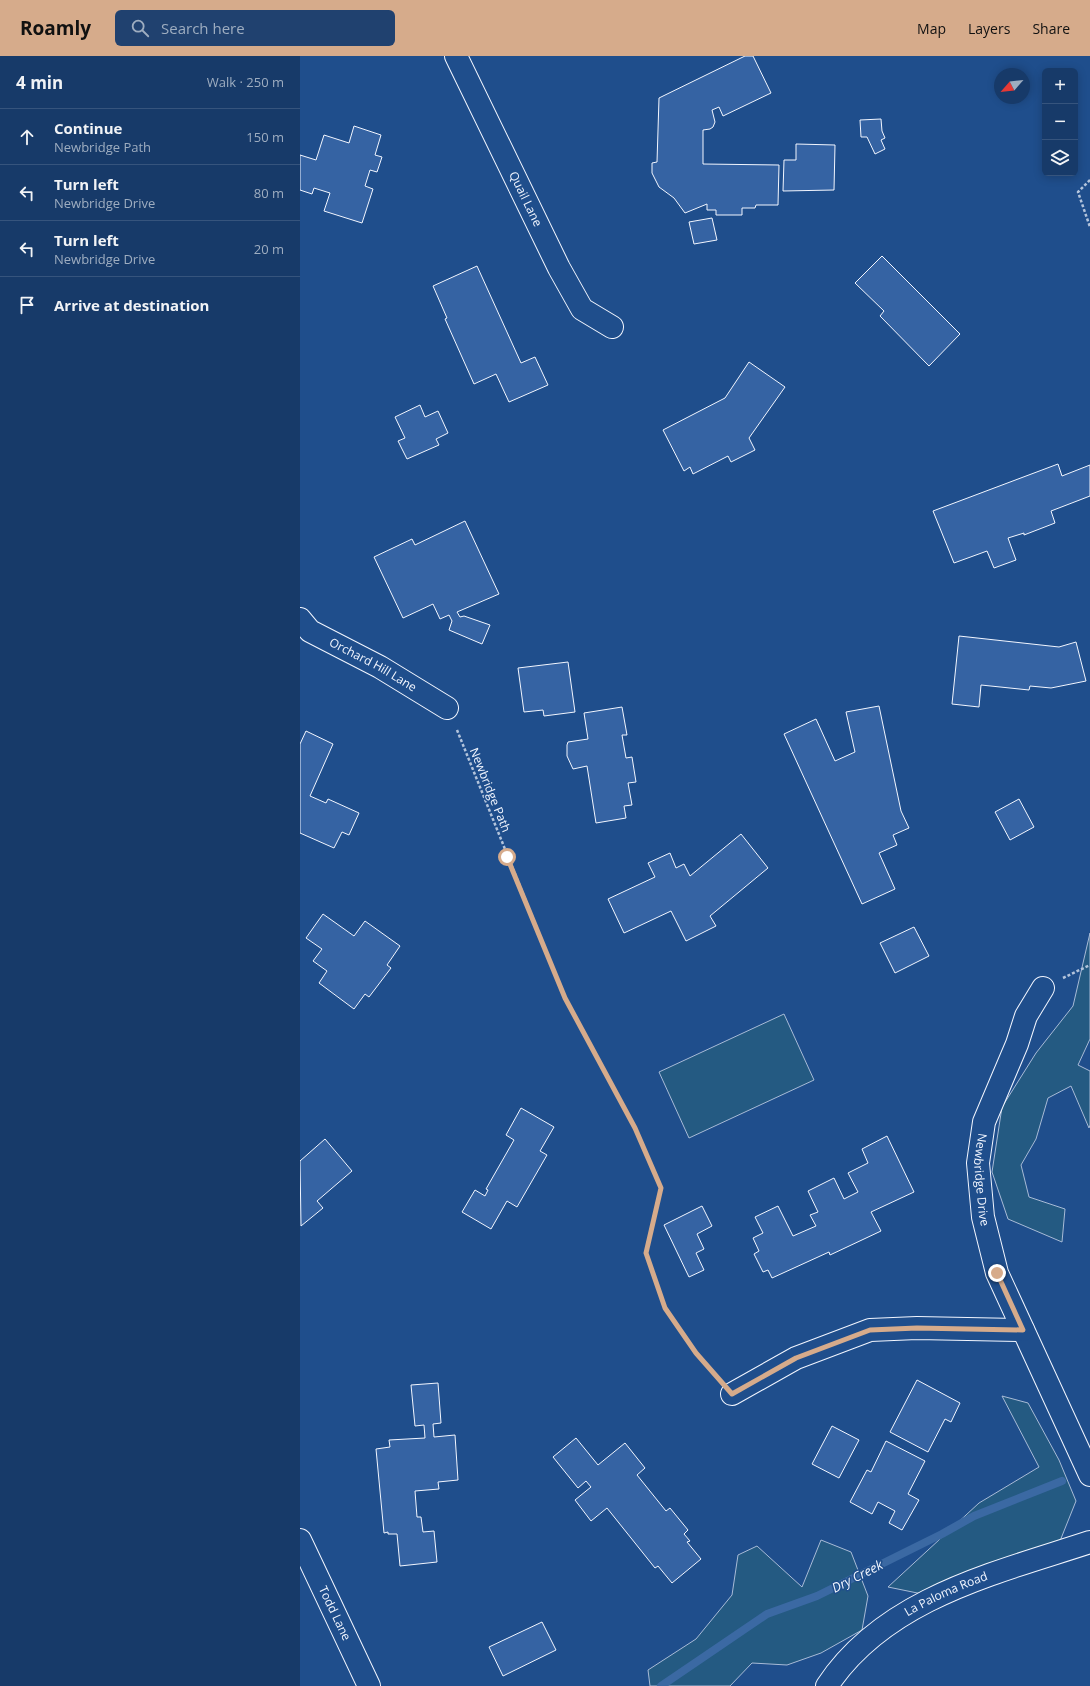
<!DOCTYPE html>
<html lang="en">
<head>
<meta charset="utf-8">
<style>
  :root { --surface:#173a69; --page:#20416f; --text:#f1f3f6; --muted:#9eadc0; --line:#36547d; --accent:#d6ab8b }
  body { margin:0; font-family:"Open Sans",sans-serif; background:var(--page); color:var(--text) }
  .controls { position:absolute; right:12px; top:12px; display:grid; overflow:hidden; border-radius:6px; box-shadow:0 2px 10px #0003 }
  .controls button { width:36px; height:36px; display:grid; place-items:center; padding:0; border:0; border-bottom:1px solid var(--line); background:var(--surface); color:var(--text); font:20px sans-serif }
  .compass { position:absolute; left:694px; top:12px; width:36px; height:36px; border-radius:50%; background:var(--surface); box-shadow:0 2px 10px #0003; rotate:242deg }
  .stop { position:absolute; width:12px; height:12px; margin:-9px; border:3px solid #d6ab8b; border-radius:50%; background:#fff }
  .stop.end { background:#d6ab8b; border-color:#fff; box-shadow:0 1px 4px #0008 }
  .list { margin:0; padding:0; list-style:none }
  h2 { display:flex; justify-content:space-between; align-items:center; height:52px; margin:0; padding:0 16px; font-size:17px }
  h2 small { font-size:13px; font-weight:400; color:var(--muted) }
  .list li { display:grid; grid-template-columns:26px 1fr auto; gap:12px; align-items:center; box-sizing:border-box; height:56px; padding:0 16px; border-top:1px solid var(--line) }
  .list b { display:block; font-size:15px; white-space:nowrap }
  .list p { margin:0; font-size:13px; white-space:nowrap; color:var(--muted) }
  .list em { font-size:13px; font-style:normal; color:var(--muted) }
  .icon { flex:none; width:22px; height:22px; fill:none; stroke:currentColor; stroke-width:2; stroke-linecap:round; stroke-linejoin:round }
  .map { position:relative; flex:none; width:790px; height:1630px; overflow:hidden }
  header { display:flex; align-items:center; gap:24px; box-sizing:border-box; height:56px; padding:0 20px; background:var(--accent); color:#111 }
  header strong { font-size:19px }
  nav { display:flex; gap:22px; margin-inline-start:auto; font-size:14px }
  .search { width:280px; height:36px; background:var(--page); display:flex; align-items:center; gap:10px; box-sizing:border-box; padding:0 14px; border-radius:6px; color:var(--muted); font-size:15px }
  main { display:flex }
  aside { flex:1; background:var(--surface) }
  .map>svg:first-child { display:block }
  .green { fill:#245a82; stroke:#a8bbd7 }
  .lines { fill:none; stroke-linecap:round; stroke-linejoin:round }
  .stream { stroke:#3b69a3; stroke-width:8 }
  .building { fill:#3563a3; stroke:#f2f6ff }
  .minor-casing { stroke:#f2f6ff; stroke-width:24 }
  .path { stroke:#b3c4dc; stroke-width:2.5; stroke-dasharray:3 2; stroke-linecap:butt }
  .minor { stroke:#1f4e8c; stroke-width:22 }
  .route { stroke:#d6ab8b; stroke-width:5 }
  .labels { text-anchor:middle; stroke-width:3; stroke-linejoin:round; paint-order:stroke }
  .street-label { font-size:12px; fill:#f2f6ff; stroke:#1f4e8c }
  .water-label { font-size:13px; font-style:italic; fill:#f2f6ff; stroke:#1f4e8c }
</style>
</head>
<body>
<header>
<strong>Roamly</strong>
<div class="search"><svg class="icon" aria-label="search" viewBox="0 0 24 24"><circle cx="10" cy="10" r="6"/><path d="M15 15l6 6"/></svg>Search here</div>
<nav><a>Map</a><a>Layers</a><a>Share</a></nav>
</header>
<main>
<aside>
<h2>4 min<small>Walk · 250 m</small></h2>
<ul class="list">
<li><svg class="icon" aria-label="ahead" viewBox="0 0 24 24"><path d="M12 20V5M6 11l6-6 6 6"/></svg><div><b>Continue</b><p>Newbridge Path</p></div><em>150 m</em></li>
<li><svg class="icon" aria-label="left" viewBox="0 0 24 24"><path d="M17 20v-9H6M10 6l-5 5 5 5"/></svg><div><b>Turn left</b><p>Newbridge Drive</p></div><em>80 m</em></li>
<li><svg class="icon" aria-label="left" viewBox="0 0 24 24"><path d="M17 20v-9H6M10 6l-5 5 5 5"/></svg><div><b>Turn left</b><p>Newbridge Drive</p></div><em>20 m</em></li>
<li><svg class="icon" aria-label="arrive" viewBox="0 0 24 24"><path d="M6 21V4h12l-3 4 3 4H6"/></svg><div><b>Arrive at destination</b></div></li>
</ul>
</aside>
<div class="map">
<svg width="790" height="1630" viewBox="0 0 790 1630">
  <rect width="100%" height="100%" fill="#1f4e8c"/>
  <g class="green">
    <path d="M 790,877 L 790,983 L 778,1009 L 790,1015 L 790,1069 L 789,1072 L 771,1030 L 748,1042 L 736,1083 L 721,1109 L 729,1141 L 765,1153 L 762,1186 L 708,1163 L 692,1116 L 702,1051 L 736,997 L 773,950 Z"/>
    <path d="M 484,958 L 514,1024 L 389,1082 L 359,1016 Z"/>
    <path d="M 702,1340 L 728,1347 L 759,1404 L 776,1445 L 760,1485 L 637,1541 L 588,1531 L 679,1447 L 739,1411 Z"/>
    <path d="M 521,1484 L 551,1496 L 568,1540 L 562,1574 L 521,1597 L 487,1609 L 452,1607 L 430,1630 L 350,1630 L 348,1614 L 396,1583 L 432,1539 L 438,1499 L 457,1490 L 502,1531 Z"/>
  </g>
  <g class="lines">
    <path class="stream" d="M 361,1630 L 467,1558 L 517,1540 L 642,1478 L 674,1460 L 762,1425"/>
  </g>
  <g class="building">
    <path d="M 445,0 L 453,0 L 471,37 L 423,60 L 419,51 L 412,54 L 415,66 L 413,71 L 410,73 L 403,74 L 403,108 L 479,109 L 478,149 L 456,149 L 455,152 L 442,152 L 442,159 L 416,159 L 416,154 L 407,154 L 407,148 L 385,157 L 374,142 L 359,131 L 352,117 L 352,107 L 357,106 L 359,42 Z"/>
    <path d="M 581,63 L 582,75 L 585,82 L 581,84 L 585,93 L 575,98 L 567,81 L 561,81 L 560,64 Z"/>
    <path d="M 54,70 L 81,79 L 75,99 L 82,101 L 77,116 L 70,114 L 65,130 L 73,133 L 62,167 L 24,155 L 30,137 L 14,132 L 12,138 L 0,134 L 0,99 L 16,104 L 24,79 L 49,87 Z"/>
    <path d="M 496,88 L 535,89 L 534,134 L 483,135 L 484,104 L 496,104 Z"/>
    <path d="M 412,162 L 417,184 L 394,188 L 389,166 Z"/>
    <path d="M 582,200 L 660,278 L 629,310 L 580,260 L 584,255 L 555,227 Z"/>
    <path d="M 177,210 L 221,307 L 235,301 L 248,329 L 209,346 L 196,318 L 174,328 L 145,263 L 147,262 L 133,230 Z"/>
    <path d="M 449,306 L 485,331 L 449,382 L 455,394 L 431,406 L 428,400 L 393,418 L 390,411 L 384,415 L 363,374 L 425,342 Z"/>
    <path d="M 120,349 L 125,361 L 138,355 L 148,377 L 136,383 L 139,389 L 107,403 L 98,385 L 105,382 L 95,361 Z"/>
    <path d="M 758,408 L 762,420 L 790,409 L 790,440 L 751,455 L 755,467 L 724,479 L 724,477 L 708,482 L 716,504 L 694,512 L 687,495 L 654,507 L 633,455 Z"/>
    <path d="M 165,465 L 199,538 L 157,556 L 160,561 L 164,560 L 190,569 L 182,588 L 149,574 L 152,565 L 149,559 L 140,563 L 133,548 L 103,562 L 74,501 L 112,483 L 115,489 Z"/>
    <path d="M 659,580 L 759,591 L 776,586 L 786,625 L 751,632 L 730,630 L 729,634 L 681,629 L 679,651 L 652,648 Z"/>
    <path d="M 268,606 L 275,656 L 244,660 L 243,654 L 224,656 L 218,612 Z"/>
    <path d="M 579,650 L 601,755 L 609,772 L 593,779 L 597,789 L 579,797 L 595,833 L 562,848 L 484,678 L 516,663 L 535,705 L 555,696 L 546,656 Z"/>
    <path d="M 322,651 L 327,679 L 322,679 L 326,702 L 332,701 L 336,726 L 328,727 L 332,749 L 324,750 L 326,762 L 296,767 L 287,710 L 273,713 L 267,700 L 267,689 L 268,686 L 288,683 L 284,657 Z"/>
    <path d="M 6,675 L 33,688 L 10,740 L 26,747 L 28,743 L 59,757 L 49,779 L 42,776 L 34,792 L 0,777 L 0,688 Z"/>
    <path d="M 719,743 L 734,771 L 710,784 L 695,756 Z"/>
    <path d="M 441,778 L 468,812 L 410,860 L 416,870 L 386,885 L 371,855 L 324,877 L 308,843 L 355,821 L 348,807 L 370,797 L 376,812 L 384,808 L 390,820 Z"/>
    <path d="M 23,858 L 54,880 L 65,865 L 100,890 L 87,909 L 91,912 L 69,941 L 65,938 L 54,953 L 19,927 L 27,915 L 13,905 L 22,893 L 6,882 Z"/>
    <path d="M 614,871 L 629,900 L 595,917 L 580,887 Z"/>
    <path d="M 221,1052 L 254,1071 L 240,1095 L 247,1099 L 217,1151 L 207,1145 L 191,1173 L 162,1156 L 175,1134 L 185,1140 L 188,1134 L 186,1133 L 214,1084 L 206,1079 Z"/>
    <path d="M 587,1080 L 614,1136 L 571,1156 L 581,1175 L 530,1199 L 529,1196 L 472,1222 L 468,1214 L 463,1216 L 454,1198 L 459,1195 L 453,1182 L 463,1177 L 455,1161 L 478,1150 L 493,1180 L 516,1170 L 510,1159 L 518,1156 L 508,1135 L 534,1122 L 544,1143 L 558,1136 L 548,1117 L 568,1107 L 562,1093 Z"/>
    <path d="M 25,1083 L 52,1115 L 17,1145 L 23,1152 L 1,1170 L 0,1105 Z"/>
    <path d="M 402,1150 L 412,1170 L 397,1178 L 404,1193 L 396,1197 L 404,1214 L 389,1221 L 364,1169 Z"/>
    <path d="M 617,1324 L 660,1347 L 651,1366 L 645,1363 L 628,1396 L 590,1376 Z"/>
    <path d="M 138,1327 L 141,1367 L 133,1368 L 134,1381 L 155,1379 L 158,1424 L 138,1426 L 139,1433 L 115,1435 L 117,1461 L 121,1461 L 123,1476 L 134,1475 L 137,1506 L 100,1510 L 97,1478 L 88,1478 L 88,1476 L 84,1477 L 76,1393 L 90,1391 L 89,1384 L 125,1382 L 124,1369 L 115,1370 L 111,1329 Z"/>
    <path d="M 532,1370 L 559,1384 L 539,1422 L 512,1408 Z"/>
    <path d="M 276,1382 L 298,1409 L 325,1387 L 345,1412 L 337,1419 L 366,1455 L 370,1452 L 388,1474 L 384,1478 L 390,1485 L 387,1486 L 401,1503 L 372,1527 L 358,1510 L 355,1512 L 307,1452 L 291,1465 L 275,1444 L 291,1431 L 286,1425 L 278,1432 L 253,1401 Z"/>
    <path d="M 586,1385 L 625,1405 L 608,1438 L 619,1444 L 602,1474 L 589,1467 L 595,1455 L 578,1446 L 572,1458 L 550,1446 L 567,1414 L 571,1416 Z"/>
    <path d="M 242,1566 L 256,1594 L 203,1620 L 189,1591 Z"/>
  </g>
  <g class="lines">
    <defs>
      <g id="minor">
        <path id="s1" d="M 156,0 L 259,212 L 282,253 L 312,271"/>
        <path id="s2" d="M 0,563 L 10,575 L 80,611 L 147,652"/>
        <path id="s3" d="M 743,932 L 726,960 L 717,988 L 684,1066 L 678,1107 L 683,1161 L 697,1217 L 790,1419"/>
        <path d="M 432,1338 L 496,1302 L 570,1274 L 617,1272 L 723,1274"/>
        <path id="s4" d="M 0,1484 L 69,1630"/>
        <path id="s5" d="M 527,1630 C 585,1542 696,1517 790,1486"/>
      </g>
    </defs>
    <use href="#minor" class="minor-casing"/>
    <g class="path">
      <path d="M 790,124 L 778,136 L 790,171"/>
      <path d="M 157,674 L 265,942 L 335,1073 L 361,1131 L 346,1197 L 365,1252 L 396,1297 L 416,1320"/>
      <path d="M 763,922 L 790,909"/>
    </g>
    <use href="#minor" class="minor"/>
  </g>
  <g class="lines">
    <path class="route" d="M 207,801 L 265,942 L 335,1072 L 361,1132 L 346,1197 L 365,1252 L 396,1297 L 432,1338 L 496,1302 L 570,1274 L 617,1272 L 723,1274 L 697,1217"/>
  </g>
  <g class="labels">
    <g class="street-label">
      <text dy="4" stroke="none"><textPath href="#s1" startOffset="159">Quail Lane</textPath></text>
      <text dy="4" stroke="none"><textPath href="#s2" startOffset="87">Orchard Hill Lane</textPath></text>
      <text transform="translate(190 734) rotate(68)" y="4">Newbridge Path</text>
      <text dy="4" stroke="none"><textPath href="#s3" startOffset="205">Newbridge Drive</textPath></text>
      <text dy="4" stroke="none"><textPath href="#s5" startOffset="153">La Paloma Road</textPath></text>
      <text dy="4" stroke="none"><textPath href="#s4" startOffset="81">Todd Lane</textPath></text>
    </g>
    <g class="water-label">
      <text transform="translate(557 1520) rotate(-27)" y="5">Dry Creek</text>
    </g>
  </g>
</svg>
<div class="controls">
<button>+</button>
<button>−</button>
<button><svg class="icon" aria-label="layers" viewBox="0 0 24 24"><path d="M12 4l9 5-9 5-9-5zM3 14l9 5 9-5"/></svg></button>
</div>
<svg class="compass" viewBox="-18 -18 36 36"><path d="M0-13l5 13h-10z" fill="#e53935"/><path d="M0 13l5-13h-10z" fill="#9eadc0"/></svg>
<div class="stop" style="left:207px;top:801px"></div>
<div class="stop end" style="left:697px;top:1217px"></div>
</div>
</main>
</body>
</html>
